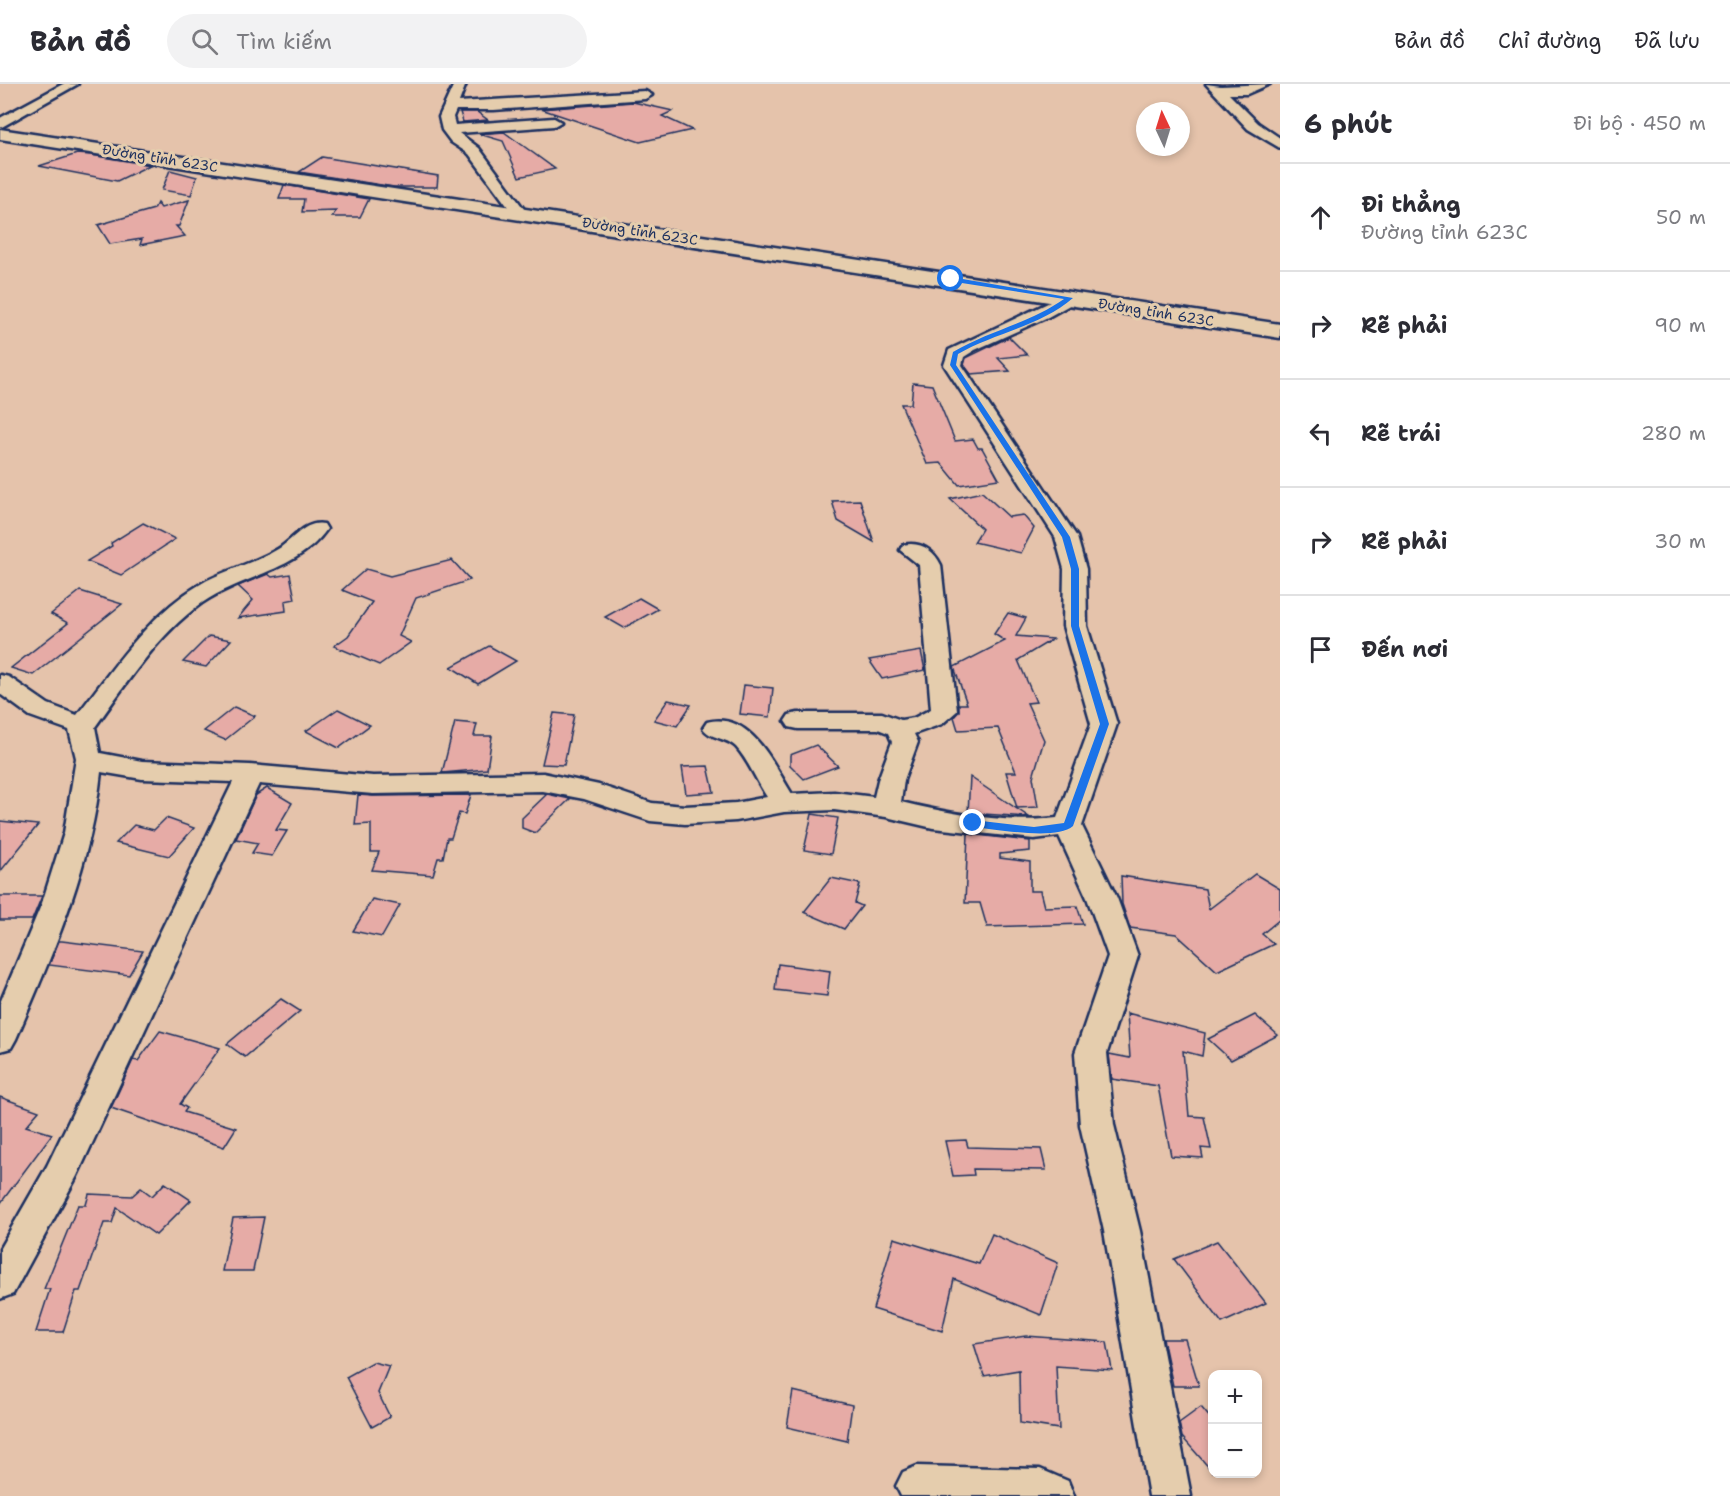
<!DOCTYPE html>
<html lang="vi">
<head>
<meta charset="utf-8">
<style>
  :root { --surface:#fff; --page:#f2f2f3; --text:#2b2b33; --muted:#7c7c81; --line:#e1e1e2 }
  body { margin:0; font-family:"Shantell Sans",sans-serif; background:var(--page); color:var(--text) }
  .controls { position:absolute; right:18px; bottom:18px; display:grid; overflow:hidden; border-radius:12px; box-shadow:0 3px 9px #0003 }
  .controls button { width:54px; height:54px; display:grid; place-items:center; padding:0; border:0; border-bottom:2px solid var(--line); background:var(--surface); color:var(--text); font:30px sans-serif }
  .compass { position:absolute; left:1136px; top:18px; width:54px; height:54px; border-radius:50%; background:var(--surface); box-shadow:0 3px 9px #0003; rotate:356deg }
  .stop { position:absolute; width:18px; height:18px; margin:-14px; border:4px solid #1a73e8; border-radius:50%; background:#fff }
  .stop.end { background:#1a73e8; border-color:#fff; box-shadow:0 2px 6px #0008 }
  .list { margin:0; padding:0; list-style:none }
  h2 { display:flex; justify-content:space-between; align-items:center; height:78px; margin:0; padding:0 24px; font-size:26px }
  h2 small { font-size:20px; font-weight:400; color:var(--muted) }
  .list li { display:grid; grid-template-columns:39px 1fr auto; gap:18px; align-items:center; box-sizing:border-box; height:108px; padding:0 24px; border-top:2px solid var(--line) }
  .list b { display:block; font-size:22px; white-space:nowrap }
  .list p { margin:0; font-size:20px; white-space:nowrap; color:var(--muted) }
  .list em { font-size:20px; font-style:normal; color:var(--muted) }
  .icon { flex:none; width:33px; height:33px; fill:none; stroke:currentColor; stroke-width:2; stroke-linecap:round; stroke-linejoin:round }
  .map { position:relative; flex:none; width:1280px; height:1412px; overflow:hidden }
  header { display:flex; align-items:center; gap:36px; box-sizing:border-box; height:84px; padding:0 30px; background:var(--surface); border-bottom:2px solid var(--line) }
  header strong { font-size:28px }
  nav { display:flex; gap:33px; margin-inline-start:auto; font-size:21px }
  .search { width:420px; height:54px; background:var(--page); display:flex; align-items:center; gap:15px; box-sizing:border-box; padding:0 21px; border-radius:33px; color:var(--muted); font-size:22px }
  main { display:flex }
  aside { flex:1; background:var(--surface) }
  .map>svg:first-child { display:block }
  .building { fill:#e6aba6; stroke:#1b2f5e; stroke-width:1.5 }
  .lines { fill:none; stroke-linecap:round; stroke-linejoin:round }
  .street-casing { stroke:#1b2f5e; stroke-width:5 }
  .secondary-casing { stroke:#1b2f5e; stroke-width:5 }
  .street { fill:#e5cdad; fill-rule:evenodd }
  .secondary { fill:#e5cdad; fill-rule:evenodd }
  .route { fill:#1a73e8 }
  .labels { text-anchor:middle; stroke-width:6; stroke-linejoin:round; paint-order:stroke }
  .far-street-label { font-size:14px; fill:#1b2f5e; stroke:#e5cdad }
</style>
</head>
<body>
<header>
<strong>Bản đồ</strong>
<div class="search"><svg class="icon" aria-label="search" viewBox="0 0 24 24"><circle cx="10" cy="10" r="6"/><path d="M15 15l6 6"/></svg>Tìm kiếm</div>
<nav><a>Bản đồ</a><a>Chỉ đường</a><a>Đã lưu</a></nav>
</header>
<main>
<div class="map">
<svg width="1280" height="1412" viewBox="0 0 1280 1412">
  <rect width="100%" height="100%" fill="#e5c3ab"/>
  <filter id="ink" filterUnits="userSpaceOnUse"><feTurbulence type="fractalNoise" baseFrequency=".0167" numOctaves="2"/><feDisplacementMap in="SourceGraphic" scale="12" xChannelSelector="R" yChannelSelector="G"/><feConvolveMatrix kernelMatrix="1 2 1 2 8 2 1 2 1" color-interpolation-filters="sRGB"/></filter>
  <g filter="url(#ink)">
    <g class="building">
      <path d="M 633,18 L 673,27 L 662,32 L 692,46 L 640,58 L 541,25 Z"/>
      <path d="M 460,28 L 477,28 L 488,36 L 463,38 Z"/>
      <path d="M 504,48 L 518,58 L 555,85 L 519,93 L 503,57 L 479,50 Z"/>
      <path d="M 77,70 L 91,71 L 150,81 L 117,97 L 39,82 Z"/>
      <path d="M 322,73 L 438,92 L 437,103 L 394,103 L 299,88 Z"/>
      <path d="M 170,86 L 197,93 L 191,111 L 162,106 Z"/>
      <path d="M 284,101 L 369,115 L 360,133 L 332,133 L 336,127 L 302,128 L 304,115 L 279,115 Z"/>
      <path d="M 189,116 L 179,142 L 176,142 L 185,152 L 140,161 L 142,155 L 110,160 L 98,141 L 154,125 L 157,119 L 161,124 Z"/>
      <path d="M 1009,253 L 1027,271 L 998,274 L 1010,287 L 971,290 L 964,281 L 966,274 Z"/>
      <path d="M 913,299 L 932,301 L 955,357 L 973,355 L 978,364 L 982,364 L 999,395 L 959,401 L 941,379 L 927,380 L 901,320 L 911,320 Z"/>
      <path d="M 982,408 L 1009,433 L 1023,431 L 1034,444 L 1021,469 L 974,458 L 982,445 L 950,415 Z"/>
      <path d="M 860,416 L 874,458 L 838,437 L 832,417 Z"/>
      <path d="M 143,439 L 175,455 L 121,491 L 87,477 L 112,462 L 111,459 Z"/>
      <path d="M 452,476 L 470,496 L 416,514 L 399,552 L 411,558 L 379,581 L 334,562 L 348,552 L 372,518 L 342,506 L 366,485 L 390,492 Z"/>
      <path d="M 268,490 L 272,493 L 290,490 L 295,515 L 285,517 L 286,527 L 238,534 L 253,516 L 238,502 Z"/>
      <path d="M 80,507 L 122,520 L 33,591 L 11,584 L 68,539 L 51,530 Z"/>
      <path d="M 639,514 L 658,525 L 624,544 L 605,533 Z"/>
      <path d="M 1008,529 L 1026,534 L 1016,552 L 1053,555 L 1018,576 L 1036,618 L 1027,619 L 1044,656 L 1033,693 L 1038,723 L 1017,724 L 1006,688 L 1016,688 L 998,644 L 958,646 L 954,633 L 959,627 L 959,620 L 967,620 L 954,583 L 1005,557 L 994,550 Z"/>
      <path d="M 209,552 L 231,556 L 206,583 L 183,578 Z"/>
      <path d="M 489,562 L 516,577 L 478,600 L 451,583 Z"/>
      <path d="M 921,567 L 925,586 L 882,595 L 869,576 Z"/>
      <path d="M 744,601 L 773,604 L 770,633 L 740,630 Z"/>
      <path d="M 668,616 L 691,621 L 677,642 L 654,636 Z"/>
      <path d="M 234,623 L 255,632 L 225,656 L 204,647 Z"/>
      <path d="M 338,625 L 370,641 L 339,664 L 306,647 Z"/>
      <path d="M 554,629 L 574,631 L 564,681 L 542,680 Z"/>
      <path d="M 455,638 L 477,640 L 474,652 L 492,652 L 487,685 L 442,689 Z"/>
      <path d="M 816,661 L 838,682 L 804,695 L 790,681 L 790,671 Z"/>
      <path d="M 708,682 L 714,708 L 686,710 L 682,683 Z"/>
      <path d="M 970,693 L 1029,733 L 968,729 Z"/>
      <path d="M 267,704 L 292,719 L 276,746 L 287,747 L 272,772 L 252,769 L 258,759 L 236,755 L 256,711 Z"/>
      <path d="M 547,710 L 570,715 L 535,749 L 522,744 L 522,734 Z"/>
      <path d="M 358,711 L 373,712 L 471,711 L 465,730 L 459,729 L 451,754 L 447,754 L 443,774 L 438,774 L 433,791 L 372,786 L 379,768 L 371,768 L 371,740 L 355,741 Z"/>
      <path d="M 812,730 L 838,734 L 831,770 L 804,766 Z"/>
      <path d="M 166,734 L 194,744 L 169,772 L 116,759 L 134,741 L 154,746 Z"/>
      <path d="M 0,737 L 38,741 L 0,788 Z"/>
      <path d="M 968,750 L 1030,757 L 1030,767 L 1000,770 L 1000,774 L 1030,778 L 1030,807 L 1040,807 L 1044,823 L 1077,822 L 1083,840 L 987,843 L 980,819 L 965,819 Z"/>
      <path d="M 1255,790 L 1280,805 L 1280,835 L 1262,850 L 1274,860 L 1217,887 L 1176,850 L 1130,844 L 1122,820 L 1121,792 L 1205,805 L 1209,825 Z"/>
      <path d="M 831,794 L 860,800 L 855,819 L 862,822 L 844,845 L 804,828 Z"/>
      <path d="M 0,812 L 42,812 L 32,836 L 0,836 Z"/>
      <path d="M 372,815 L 400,821 L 382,853 L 353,847 Z"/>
      <path d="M 59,857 L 62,857 L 143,867 L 129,891 L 49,881 Z"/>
      <path d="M 778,880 L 830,887 L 827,912 L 775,906 Z"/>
      <path d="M 281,915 L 300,927 L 245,973 L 227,960 Z"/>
      <path d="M 1127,929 L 1205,949 L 1202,972 L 1183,967 L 1189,1032 L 1204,1033 L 1211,1065 L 1201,1064 L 1203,1074 L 1171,1072 L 1158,1002 L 1112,995 L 1109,970 L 1130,974 Z"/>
      <path d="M 1255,931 L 1278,951 L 1231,976 L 1208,955 Z"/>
      <path d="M 160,947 L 220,964 L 180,1020 L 187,1024 L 184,1028 L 236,1044 L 224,1063 L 111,1024 L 133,976 L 138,977 Z"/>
      <path d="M 0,1013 L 39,1027 L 26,1042 L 52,1050 L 0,1120 Z"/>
      <path d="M 966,1056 L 968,1063 L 1041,1065 L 1046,1086 L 973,1085 L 974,1091 L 953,1092 L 945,1057 Z"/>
      <path d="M 165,1099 L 191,1116 L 156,1151 L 117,1124 L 112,1139 L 104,1139 L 80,1207 L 76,1207 L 63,1248 L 36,1248 L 50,1205 L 44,1205 L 78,1121 L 86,1121 L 89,1110 L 132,1112 L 141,1104 L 152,1112 Z"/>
      <path d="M 264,1133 L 253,1187 L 222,1187 L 233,1134 Z"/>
      <path d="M 992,1150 L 1058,1179 L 1041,1231 L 954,1195 L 942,1247 L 873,1225 L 894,1154 L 979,1180 Z"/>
      <path d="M 1217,1157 L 1266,1219 L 1222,1239 L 1174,1175 Z"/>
      <path d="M 1026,1252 L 1107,1258 L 1112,1286 L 1056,1282 L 1059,1345 L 1020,1339 L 1019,1286 L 984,1292 L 974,1260 Z"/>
      <path d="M 1163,1255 L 1185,1255 L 1199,1302 L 1173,1302 Z"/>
      <path d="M 373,1278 L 389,1282 L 378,1309 L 390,1333 L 372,1343 L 346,1293 Z"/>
      <path d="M 793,1307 L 852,1321 L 847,1357 L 787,1343 Z"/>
      <path d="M 1201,1323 L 1212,1336 L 1212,1387 L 1182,1353 L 1179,1339 Z"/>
    </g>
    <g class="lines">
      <defs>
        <g id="street">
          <path d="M 63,0 L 78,0 L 0,44 L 0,34 Z"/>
          <path d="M 454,0 L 466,0 L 459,18 L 645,7 L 652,11 L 645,15 L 494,26 L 456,26 L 453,33 L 455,41 L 554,34 L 561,38 L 554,42 L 459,49 L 479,64 L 524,125 L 527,128 L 519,133 L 514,131 L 469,70 L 451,58 L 442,46 L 439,33 Z"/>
          <path d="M 1206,0 L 1221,2 L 1270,0 L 1247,10 L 1229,10 L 1258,39 L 1280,54 L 1280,64 L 1248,45 Z"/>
          <path d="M 1069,209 L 1075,210 L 1078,214 L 1075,218 L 1048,233 L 975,266 L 964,273 L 962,281 L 1077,453 L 1086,485 L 1087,542 L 1117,640 L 1082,742 L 1117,814 L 1138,872 L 1107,969 L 1114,1041 L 1140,1147 L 1191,1412 L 1149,1412 L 1104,1147 L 1080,1041 L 1075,969 L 1108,872 L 1087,814 L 1059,752 L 1034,755 L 933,744 L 886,733 L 834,726 L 784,728 L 736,737 L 685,740 L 650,737 L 584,715 L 543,707 L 373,710 L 259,700 L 77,1092 L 13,1210 L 0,1215 L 0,1164 L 47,1082 L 233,698 L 142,695 L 101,688 C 91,783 53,869 16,955 L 11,964 L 0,967 L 0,919 L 42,819 L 64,749 L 76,674 L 69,646 L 30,632 L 0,610 L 0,591 L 9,593 L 48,620 L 77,631 C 113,585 147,532 199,501 C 224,486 253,480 278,465 C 293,456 305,436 324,440 L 327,445 C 298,487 242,491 202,519 C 158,550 127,599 95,643 L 100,669 L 142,677 L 250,681 L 373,692 L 543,689 L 599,701 L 652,719 L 685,722 L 736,719 L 767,713 C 757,698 748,676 736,663 C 726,653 710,655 703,644 L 707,638 C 751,627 773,680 792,710 L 834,708 L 874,713 L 878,696 L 892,658 L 888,649 L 878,645 L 798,645 L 789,643 L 785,637 L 789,631 L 798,629 L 882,629 L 901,636 L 914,634 L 931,625 L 919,481 L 900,466 L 903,461 C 920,457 934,466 941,481 L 957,627 L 942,640 L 914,650 L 918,658 L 904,696 L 901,718 C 950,730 1007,740 1057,734 L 1091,640 L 1063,542 L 1064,485 L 1055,453 L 944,281 L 949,266 Z"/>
          <path d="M 917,1382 L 1040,1385 L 1068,1397 L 1074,1412 L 901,1412 L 896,1402 L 903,1388 Z"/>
        </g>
        <path id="secondary" d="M 0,45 L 1280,240 L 1280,254 L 0,55 Z"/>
      </defs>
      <use href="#street" class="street-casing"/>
      <use href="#secondary" class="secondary-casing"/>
      <use href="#street" class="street"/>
      <use href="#secondary" class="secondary"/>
    </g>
  </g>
  <path class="route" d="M 951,193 L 1073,214 C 1041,242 994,249 958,270 L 956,281 L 1070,453 L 1079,485 L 1079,542 L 1109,640 L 1073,742 C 1056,757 996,745 973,743 L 968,739 L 973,736 L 1034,743 L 1064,739 L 1100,640 L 1071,542 L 1071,485 L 1062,453 L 950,281 L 953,268 C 988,247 1030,239 1064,215 L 949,197 Z"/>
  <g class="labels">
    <g class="far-street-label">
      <text transform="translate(160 74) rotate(9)" y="5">Đường tỉnh 623C</text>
      <text transform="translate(640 147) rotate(9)" y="5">Đường tỉnh 623C</text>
      <text transform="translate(1156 228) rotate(9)" y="5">Đường tỉnh 623C</text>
    </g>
  </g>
</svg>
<div class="controls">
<button>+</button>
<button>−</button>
</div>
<svg class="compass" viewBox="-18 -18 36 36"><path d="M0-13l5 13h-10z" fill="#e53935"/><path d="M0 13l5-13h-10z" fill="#7c7c81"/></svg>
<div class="stop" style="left:951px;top:195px"></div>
<div class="stop end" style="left:973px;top:739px"></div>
</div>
<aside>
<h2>6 phút<small>Đi bộ · 450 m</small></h2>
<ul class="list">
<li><svg class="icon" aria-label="ahead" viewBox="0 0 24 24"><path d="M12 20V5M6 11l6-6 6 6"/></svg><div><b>Đi thẳng</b><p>Đường tỉnh 623C</p></div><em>50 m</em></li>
<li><svg class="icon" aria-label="right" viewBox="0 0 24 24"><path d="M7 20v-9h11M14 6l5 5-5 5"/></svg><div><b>Rẽ phải</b></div><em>90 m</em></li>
<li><svg class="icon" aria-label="left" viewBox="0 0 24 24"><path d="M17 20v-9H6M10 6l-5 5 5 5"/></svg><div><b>Rẽ trái</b></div><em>280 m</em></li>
<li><svg class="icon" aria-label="right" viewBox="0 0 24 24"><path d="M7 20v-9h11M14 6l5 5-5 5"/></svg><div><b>Rẽ phải</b></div><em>30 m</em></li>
<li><svg class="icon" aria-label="arrive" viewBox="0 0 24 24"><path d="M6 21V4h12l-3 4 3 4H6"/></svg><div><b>Đến nơi</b></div></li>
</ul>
</aside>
</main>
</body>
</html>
